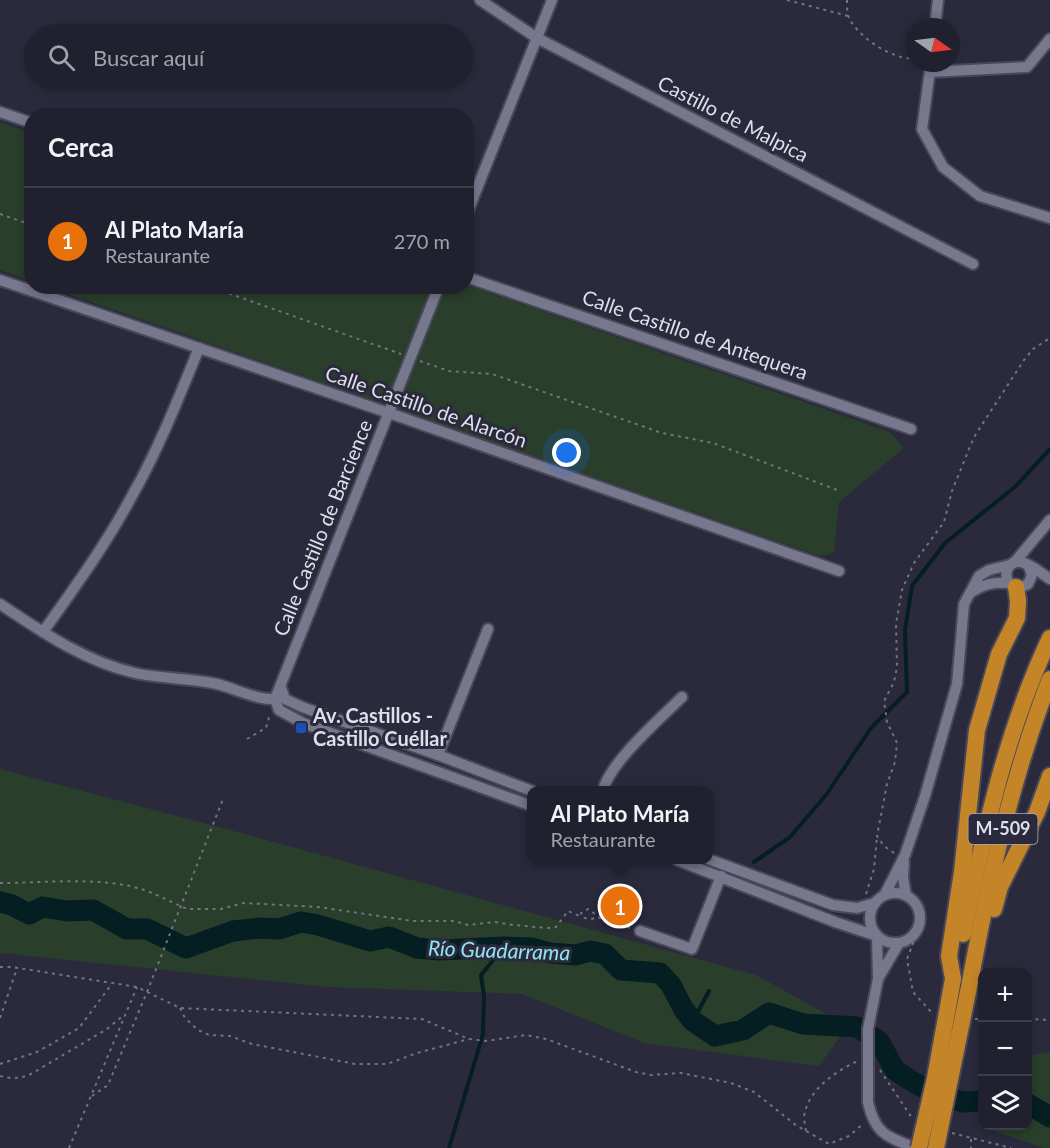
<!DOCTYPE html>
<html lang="es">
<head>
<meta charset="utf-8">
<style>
  :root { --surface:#20202e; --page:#282836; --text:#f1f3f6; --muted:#a2a3aa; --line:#3d3e4a; --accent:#8c9099 }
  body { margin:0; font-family:Lato,sans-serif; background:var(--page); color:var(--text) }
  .controls { position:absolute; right:18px; bottom:18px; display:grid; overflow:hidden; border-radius:12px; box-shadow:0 3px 9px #0003 }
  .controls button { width:54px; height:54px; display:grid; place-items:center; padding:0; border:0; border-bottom:2px solid var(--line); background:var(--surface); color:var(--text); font:30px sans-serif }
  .compass { position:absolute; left:906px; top:18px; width:54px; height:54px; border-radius:50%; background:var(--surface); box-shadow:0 3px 9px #0003; rotate:104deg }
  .you { position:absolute; left:567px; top:453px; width:21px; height:21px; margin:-15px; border:4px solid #fff; border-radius:50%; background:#1a73e8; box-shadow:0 0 0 9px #1a73e833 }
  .badge { display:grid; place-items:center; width:39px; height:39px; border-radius:50%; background:var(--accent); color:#fff; font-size:20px; font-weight:700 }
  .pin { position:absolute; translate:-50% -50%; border:3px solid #fff; box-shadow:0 2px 6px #0006 }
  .popup { position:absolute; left:527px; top:786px; width:186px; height:78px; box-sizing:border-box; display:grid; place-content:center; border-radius:12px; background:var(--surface); filter:drop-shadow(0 2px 4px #0005); font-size:20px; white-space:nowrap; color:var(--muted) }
  .popup b { font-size:22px; color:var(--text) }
  .popup::after { content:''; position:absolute; left:50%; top:100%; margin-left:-12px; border:12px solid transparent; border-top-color:var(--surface) }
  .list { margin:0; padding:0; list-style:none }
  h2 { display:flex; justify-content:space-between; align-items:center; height:78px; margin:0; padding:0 24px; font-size:26px }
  h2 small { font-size:20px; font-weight:400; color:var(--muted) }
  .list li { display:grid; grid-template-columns:39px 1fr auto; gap:18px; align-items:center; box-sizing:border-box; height:108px; padding:0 24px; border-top:2px solid var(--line) }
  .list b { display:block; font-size:22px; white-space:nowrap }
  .list p { margin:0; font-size:20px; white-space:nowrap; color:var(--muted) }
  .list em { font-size:20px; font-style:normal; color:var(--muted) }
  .icon { flex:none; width:33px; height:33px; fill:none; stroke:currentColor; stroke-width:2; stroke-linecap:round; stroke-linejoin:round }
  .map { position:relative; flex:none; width:1050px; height:1148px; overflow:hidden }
  .search { position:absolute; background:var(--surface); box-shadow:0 3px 9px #0003; left:24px; top:24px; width:450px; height:66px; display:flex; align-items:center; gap:15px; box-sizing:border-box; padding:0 21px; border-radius:33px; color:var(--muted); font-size:22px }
  .panel { position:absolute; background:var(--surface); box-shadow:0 3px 9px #0003; left:24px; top:108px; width:450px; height:186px; border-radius:24px }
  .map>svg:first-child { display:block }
  .green { fill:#293e2b }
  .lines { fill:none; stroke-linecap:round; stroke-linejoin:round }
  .stream { stroke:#041e21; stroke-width:4 }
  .river { stroke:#041e21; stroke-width:21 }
  .minor-casing { stroke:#494858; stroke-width:14 }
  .highway-casing { stroke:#494858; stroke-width:20 }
  .path { stroke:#737383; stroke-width:2; stroke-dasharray:3 4.5; stroke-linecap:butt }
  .minor { stroke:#77778d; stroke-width:10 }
  .highway { stroke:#c48528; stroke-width:16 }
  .minor-bridge-casing { stroke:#494858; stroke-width:14; stroke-linecap:butt }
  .highway-bridge-casing { stroke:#494858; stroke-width:20; stroke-linecap:butt }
  .path-bridge { stroke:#737383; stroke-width:2; stroke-dasharray:3 4.5; stroke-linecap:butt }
  .minor-bridge { stroke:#77778d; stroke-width:10 }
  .highway-bridge { stroke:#c48528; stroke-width:16 }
  .transit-dot { fill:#1a4fb4; stroke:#2b2a3d; stroke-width:2 }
  .labels { text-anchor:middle; stroke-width:6; stroke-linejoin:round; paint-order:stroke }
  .shield { fill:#2b2a3d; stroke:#a9a9b8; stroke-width:1.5 }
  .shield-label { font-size:18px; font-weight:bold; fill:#dfdfec }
  .street-label { font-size:20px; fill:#dfdfec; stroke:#2b2a3d }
  .poi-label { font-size:20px; font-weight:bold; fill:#dfdfec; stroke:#2b2a3d; text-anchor:start }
  .water-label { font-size:21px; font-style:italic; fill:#90e5f1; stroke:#2b2a3d }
</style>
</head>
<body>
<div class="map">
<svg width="1050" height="1148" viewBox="0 0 1050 1148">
  <rect width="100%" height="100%" fill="#2b2a3d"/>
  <g class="green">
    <path d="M 0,122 L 31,133 L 31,281 L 0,270 Z"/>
    <path d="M 467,285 L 890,432 L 904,448 L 839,502 L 834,553 L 820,556 L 48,287 L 466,286 Z"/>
    <path d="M 0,769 L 245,834 L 756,975 L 848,1026 L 819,1066 L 644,1043 L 522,994 L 328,987 L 0,953 Z"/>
    <path d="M 1050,1052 L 1050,1148 L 1044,1148 L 981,1126 L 982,1118 L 982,1126 L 1028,1126 L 1028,1056 Z"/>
  </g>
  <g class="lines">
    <g class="stream">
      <path d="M 754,862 L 790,837 L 826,795 L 871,728 L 907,692 L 905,630 L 912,586 L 945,543 L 1016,486 L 1050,449"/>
      <path d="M 693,1021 L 709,991"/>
      <path d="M 449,1148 L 483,1034 L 484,996 L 481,975 L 504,947"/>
    </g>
    <g class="river">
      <path d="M 0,902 L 12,905 L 29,914 L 43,907 L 67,911 L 93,910 L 127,929 L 147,929 L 186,948 L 233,931 L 261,928 L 279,929 L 301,922 L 318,925 L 370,941 L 389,937 L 417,948 L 440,950 L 504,947 L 532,948 L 550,953 L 576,955 L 590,951 L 605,954 L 621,970 L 660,973 L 671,985 L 684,1010 L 693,1021 L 715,1036 L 743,1030 L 769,1013 L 803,1024 L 857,1027 L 879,1041 L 895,1070 L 910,1080 L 924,1088 L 962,1102 L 982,1101"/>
      <path d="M 1028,1104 L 1050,1117"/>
    </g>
    <defs>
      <g id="minor">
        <path d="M 480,0 L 537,38 L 973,264"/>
        <path d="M 935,27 L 938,0"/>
        <path d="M 931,63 L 922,129 L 943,167 L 980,196 L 1050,218"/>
        <path d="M 930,72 L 1027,67 L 1050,39"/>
        <path d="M 0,112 L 32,123"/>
        <path d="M 466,216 L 552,0"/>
        <path d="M 466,277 L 911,429"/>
        <path d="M 0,280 L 389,413 L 839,571"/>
        <path d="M 439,286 L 275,699 L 279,710 L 303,723 L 532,806"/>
        <path d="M 1014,563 L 1050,520"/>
        <path d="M 1028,565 L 1032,575 L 1028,584 L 1019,588 C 999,584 1005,559 1021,562 C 1031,564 1042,574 1050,579"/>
        <path d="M 970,593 C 984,584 993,582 1009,583"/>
        <path d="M 0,604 C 42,632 84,661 135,673 C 162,679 190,678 217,684 C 234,688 263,703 279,698"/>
        <path d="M 43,632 C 75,587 107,543 133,494 C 159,448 179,397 199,348"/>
        <path d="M 281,688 L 285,699 L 302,707 L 438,755 L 532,791"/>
        <path d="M 438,755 L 488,629"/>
        <path d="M 603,790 C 611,761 660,719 682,697"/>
        <path d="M 708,859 L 833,905 L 857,908 L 875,903"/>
        <path d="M 677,860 L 835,922 L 877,936"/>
        <path d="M 904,862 L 903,878 L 906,895"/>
        <circle cx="895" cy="918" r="25"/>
        <path d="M 885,894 L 905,855 L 925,796 L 957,684 L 964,604 L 979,576 L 989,570 L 1010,565"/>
        <path d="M 640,931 L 692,949 L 721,876"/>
        <path d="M 877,936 L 878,979"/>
        <path d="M 879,977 L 899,943"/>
        <path d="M 868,1102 C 875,1134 887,1137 916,1148"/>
      </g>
      <g id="highway">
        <path d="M 994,909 L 1000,887 L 1037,812 L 1050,776"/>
        <path d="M 963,934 C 984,833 1006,731 1050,638"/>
        <path d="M 953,979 L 949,956 L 962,872 L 977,730 L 999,654 L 1017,618 L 1018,601 L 1016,587"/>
        <path d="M 970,982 C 989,879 1012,777 1050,679"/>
      </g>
    </defs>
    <use href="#minor" class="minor-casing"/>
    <use href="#highway" class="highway-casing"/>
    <g class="path">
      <path d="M 787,0 L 848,16"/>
      <path d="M 847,0 C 847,6 847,13 849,18 C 860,39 892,59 915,59"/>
      <path d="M 0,214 L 32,225"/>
      <path d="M 208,286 L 401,354"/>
      <path d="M 420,361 L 449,371 L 492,374 L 662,433 L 713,443 L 840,491"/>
      <path d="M 247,739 L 266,728 L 270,714"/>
      <path d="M 894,853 L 884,846 L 877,836 L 887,784 L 895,762 L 897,743 L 887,722 L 884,701 L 894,682 L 897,667 L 896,624 L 902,590 L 914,563 L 944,522 L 952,491 L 974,437 L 1024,360 L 1033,349 L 1050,338"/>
      <path d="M 0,883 C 43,883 104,876 144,890 C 159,895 173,903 187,909 L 221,909 L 244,903 L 318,907 L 413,921 L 454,921 L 468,925 L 495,922 L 513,925 L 548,928 L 556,927 L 568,911 L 582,917"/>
      <path d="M 866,894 L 874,869 L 877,836"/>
      <path d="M 601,918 L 588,909 L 581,913 L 582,917 L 588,919 L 601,918 L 631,928"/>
      <path d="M 919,928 L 907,959 L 913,992 L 933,1014"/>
      <path d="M 0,967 L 12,967 L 137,987 L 180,1008 L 422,1019 L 469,1039 L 486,1041 L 526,1035 L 546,1039 L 636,1072 L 651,1075 L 681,1073 L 731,1083 L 754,1092 L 797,1126 L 829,1144 L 849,1136 L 863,1124"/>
      <path d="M 180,1008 L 185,1018 L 198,1030 L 209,1035 L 230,1036 L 252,1044 L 355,1064 L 387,1064 L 417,1053 L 469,1039"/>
      <path d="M 0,1018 L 17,968"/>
      <path d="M 975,1019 L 982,1019"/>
      <path d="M 1028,1019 L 1050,1020"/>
      <path d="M 0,1064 L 37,1052 L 79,1028 L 111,985"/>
      <path d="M 880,1070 L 912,1118"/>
      <path d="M 0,1076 C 12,1079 20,1079 31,1074 L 107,1029 L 124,1015"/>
      <path d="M 92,1096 L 108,1085 L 147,992"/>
      <path d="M 806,1131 C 805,1125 803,1117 805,1112 C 810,1089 836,1071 856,1062"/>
      <path d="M 952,1133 L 1011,1148"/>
      <path d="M 971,1139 L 971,1148"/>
      <path d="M 69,1148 L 137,987"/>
    </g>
    <use href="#minor" class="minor"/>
    <use href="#highway" class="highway"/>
    <defs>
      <path id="minor-bridge" d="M 868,1102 L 868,1029 L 878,979"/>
      <g id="highway-bridge">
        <path d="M 919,1148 L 935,1078 L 953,979"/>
        <path d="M 936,1148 L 970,982"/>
      </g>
    </defs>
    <use href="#minor-bridge" class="minor-bridge-casing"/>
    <use href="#highway-bridge" class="highway-bridge-casing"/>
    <path class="path-bridge" d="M 147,992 L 223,799"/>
    <use href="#minor-bridge" class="minor-bridge"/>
    <use href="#highway-bridge" class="highway-bridge"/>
  </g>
  <rect class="transit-dot" x="295" y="722" width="12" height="12" rx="3"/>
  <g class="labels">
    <rect class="shield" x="968.5" y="814" width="69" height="30" rx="4.5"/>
    <g class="shield-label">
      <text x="1003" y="835">M-509</text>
    </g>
    <g class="street-label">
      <text transform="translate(733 119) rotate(27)" y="7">Castillo de Malpica</text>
      <text transform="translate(695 335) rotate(19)" y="7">Calle Castillo de Antequera</text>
      <text transform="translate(426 407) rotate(19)" y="7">Calle Castillo de Alarcón</text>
      <text transform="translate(323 528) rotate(-68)" y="7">Calle Castillo de Barcience</text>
    </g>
    <g class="poi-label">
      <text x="313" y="723">Av. Castillos -<tspan x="313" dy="23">Castillo Cuéllar</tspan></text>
    </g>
    <g class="water-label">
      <text transform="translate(499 951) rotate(2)" y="7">Río Guadarrama</text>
    </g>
  </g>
</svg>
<div class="controls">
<button>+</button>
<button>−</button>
<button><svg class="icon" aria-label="layers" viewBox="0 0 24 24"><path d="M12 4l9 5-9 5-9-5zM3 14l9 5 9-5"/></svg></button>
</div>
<svg class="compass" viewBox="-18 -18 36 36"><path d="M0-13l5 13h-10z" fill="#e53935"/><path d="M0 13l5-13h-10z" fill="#a2a3aa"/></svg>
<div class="you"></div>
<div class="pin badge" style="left:620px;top:906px;background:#e8710a">1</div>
<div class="popup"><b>Al Plato María</b>Restaurante</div>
<div class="search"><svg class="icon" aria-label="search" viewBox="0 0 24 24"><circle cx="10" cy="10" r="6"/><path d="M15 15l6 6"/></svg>Buscar aquí</div>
<section class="panel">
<h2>Cerca<small></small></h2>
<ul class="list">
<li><span class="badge" style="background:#e8710a">1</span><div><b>Al Plato María</b><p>Restaurante</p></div><em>270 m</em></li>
</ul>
</section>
</div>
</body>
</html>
